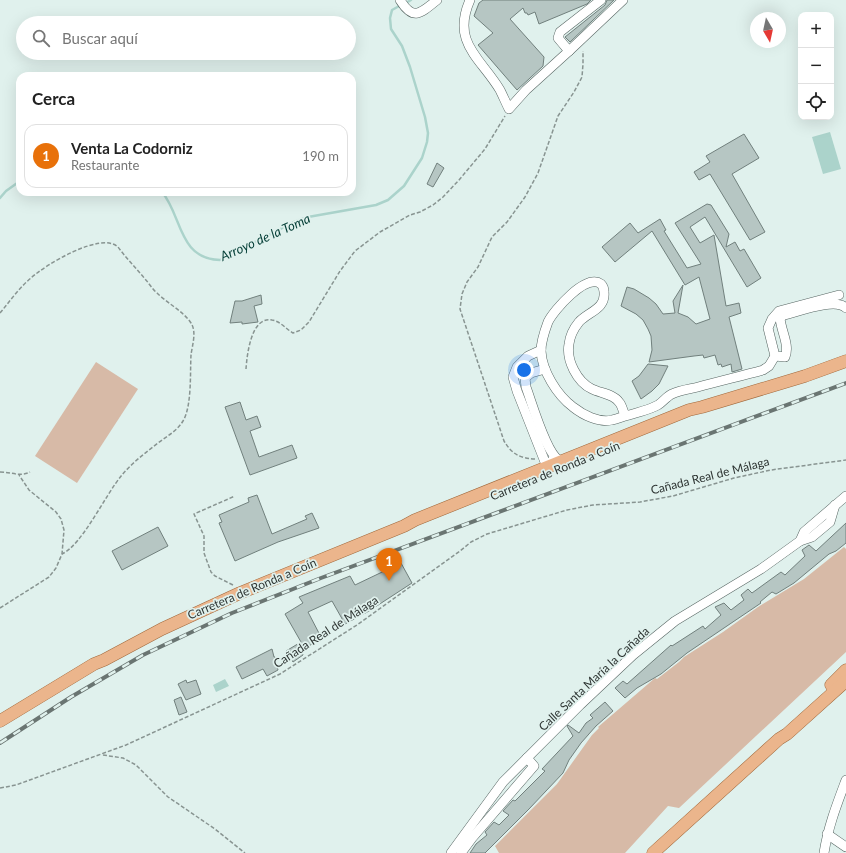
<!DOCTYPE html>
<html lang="es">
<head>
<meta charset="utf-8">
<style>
  :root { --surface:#fff; --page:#f2f2f2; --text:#222; --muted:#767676; --line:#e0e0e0; --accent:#a76433 }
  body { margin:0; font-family:Lato,sans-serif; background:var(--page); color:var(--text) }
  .controls { position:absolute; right:12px; top:12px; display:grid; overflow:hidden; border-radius:8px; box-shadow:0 4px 16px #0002 }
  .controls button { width:36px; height:36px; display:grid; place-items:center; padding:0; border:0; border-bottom:1px solid var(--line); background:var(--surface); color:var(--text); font:20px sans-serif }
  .compass { position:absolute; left:750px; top:12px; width:36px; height:36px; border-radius:50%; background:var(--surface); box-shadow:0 4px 16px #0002; rotate:171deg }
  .you { position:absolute; left:524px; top:370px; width:14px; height:14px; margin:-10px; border:3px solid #fff; border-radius:50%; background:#1a73e8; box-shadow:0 0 0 6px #1a73e833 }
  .badge { display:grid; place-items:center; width:26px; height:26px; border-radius:50%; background:var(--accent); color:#fff; font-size:13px; font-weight:700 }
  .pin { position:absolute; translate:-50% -33px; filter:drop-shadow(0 1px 2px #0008) }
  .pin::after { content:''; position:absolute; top:21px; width:14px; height:12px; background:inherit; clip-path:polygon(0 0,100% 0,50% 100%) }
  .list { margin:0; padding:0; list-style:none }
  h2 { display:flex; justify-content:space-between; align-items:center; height:52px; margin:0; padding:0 16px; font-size:17px }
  h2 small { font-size:13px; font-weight:400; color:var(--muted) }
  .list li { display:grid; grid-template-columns:26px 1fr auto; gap:12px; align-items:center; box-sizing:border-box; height:64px; margin:0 8px 8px; padding:0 8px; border:1px solid var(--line); border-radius:12px }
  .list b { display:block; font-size:15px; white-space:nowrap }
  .list p { margin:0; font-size:13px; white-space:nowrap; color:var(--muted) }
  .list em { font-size:13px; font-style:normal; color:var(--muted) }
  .icon { flex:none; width:22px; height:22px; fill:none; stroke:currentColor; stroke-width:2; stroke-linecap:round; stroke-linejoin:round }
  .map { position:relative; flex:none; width:846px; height:853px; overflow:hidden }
  .search { position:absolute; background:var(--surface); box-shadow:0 4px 16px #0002; left:16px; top:16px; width:340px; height:44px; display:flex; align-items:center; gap:10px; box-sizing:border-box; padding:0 14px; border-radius:22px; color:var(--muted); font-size:15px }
  .panel { position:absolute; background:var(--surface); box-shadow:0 4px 16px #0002; left:16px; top:72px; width:340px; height:124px; border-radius:12px }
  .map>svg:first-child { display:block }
  .green { fill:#d7baa7 }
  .water { fill:#abd3cb }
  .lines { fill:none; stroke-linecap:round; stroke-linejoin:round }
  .stream { stroke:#abd3cb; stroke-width:2.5 }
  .building { fill:#b6c6c3; stroke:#71807d }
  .minor-casing { stroke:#576663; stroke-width:10 }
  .major-casing { stroke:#a0683b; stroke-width:13 }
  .path { stroke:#889491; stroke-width:1.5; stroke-dasharray:4 2; stroke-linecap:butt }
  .minor { stroke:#fff; stroke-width:9 }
  .major { stroke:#ebb58c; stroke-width:12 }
  .rail-casing { stroke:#6a7572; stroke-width:4 }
  .rail { stroke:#e0f1ed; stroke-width:2.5; stroke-dasharray:8; stroke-linecap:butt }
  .labels { text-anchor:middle; stroke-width:3.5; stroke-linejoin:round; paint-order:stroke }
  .street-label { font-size:12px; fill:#2e3533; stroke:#e0f1ed }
  .water-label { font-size:13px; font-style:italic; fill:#003c34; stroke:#e0f1ed }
</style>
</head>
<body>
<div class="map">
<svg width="846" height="853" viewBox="0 0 846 853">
  <rect width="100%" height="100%" fill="#e0f1ed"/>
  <g class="green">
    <path d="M 96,362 L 138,389 L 77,483 L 35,456 Z"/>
    <path d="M 844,547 L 846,549 L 846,652 L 679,808 L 668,806 L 625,853 L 499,853 L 495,846 L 557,784 L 592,735 L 599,728 L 598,727 L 655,678 L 657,679 L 679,662 L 684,657 L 723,632 L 758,607 L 804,579 Z"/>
  </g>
  <g class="water">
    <path d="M 830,132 L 841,169 L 823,174 L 812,137 Z"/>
    <path d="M 225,679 L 229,686 L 216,692 L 213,685 Z"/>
  </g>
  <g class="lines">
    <g class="stream">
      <path d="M 406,3 L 411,0"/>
      <path d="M 162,192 C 182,215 178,259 220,260 L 294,222 L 308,217 L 376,205 L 388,200 L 404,186 L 422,158 L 427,142 L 428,133 L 425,117 L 410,67 L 402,46 L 391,29 L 390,18 L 392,10 L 401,5"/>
      <path d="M 0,198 L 6,191 L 20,181"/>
    </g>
  </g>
  <g class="building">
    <path d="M 483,0 L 591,0 L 587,4 L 539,24 L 535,12 L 528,15 L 527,13 L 525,13 L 523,8 L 510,19 L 544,57 L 543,66 L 517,90 L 478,45 L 493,33 L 474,16 L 479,3 Z"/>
    <path d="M 607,0 L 614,0 L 570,42 L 565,37 L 605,5 Z"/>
    <path d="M 744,134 L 759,158 L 732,174 L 765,232 L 750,240 L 710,174 L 699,180 L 694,172 L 710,162 L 706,156 Z"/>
    <path d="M 437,163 L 444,168 L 433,187 L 427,184 Z"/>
    <path d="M 707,204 L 711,205 L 729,234 L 726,247 L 735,242 L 740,251 L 744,249 L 761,278 L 747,287 L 705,217 L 690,227 L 700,243 L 714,235 L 726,306 L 739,303 L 741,313 L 729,317 L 742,369 L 732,372 L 731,364 L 722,367 L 721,364 L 718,365 L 715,355 L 704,358 L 703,355 L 694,356 L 649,362 L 652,350 L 651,336 L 648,329 L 643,320 L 636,314 L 621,306 L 627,287 L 634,289 L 649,298 L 656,304 L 663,314 L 675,313 L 673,301 L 683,285 L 678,313 L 688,317 L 696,324 L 710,319 L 699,277 L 685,285 L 652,231 L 615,262 L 602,247 L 630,223 L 638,233 L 660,219 L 666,230 L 664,231 L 687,268 L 701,264 L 675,223 Z"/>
    <path d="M 261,295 L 262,304 L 254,306 L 258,322 L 242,324 L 242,322 L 230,323 L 235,301 L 242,301 Z"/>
    <path d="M 648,364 L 668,366 L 659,384 L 652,391 L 641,399 L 632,381 L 639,376 Z"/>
    <path d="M 240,402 L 246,420 L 257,416 L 261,427 L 250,431 L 259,457 L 292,445 L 297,458 L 250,475 L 225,407 Z"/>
    <path d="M 257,495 L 272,534 L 307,519 L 305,516 L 312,513 L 319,528 L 278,542 L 235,561 L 219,523 L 222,522 L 219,515 L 249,502 L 248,498 Z"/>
    <path d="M 846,523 L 846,543 L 836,551 L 829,554 L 794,583 L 776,594 L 772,592 L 760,602 L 761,603 L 687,653 L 661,674 L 637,688 L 625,698 L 615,688 L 623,681 L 627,684 L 671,645 L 672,646 L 703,626 L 705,629 L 721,615 L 715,607 L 724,603 L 731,610 L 744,600 L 741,595 L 748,589 L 752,593 L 781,572 L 785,575 L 805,556 L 802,550 L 809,545 L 816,551 Z"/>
    <path d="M 158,527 L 168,546 L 122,570 L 112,551 Z"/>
    <path d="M 401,563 L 412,583 L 369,611 L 345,624 L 332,601 L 308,612 L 322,639 L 301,650 L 303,655 L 293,662 L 286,651 L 301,642 L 285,614 L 303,603 L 299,597 L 350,576 L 355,585 Z"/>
    <path d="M 272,649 L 274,657 L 275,657 L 278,670 L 267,676 L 263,669 L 242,679 L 236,667 Z"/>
    <path d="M 186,680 L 187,683 L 196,680 L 201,694 L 186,700 L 178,684 Z"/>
    <path d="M 181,697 L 187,712 L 179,715 L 174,700 Z"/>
    <path d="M 605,702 L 613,711 L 596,726 L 581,743 L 569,760 L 563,773 L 529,809 L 485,853 L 470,853 L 476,844 L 487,835 L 485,832 L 494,822 L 499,825 L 509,815 L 503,811 L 513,800 L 515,801 L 545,771 L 542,769 L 573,736 L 567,726 L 568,725 L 579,733 L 586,723 L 593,718 L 590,715 Z"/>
  </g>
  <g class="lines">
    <defs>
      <g id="minor">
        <path d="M 400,0 C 413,21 420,14 437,0"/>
        <path d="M 470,0 C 451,43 481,58 500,90 C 503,96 506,103 509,109 L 526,90 L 569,51"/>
        <path d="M 601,0 L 560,32 L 558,38 L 569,51 L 623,0"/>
        <path d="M 839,295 L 779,311 L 772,319 L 768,328 L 775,356 L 785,357 C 790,345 781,331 780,318 L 784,315 C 798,312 835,297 846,308"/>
        <path d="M 541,350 L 528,356 L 517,367 L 513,377 L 517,391 L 545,462 L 550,465 L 554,457"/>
        <path d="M 545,369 L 531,373 L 525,378 L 526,387 C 532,403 546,453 559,460"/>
        <path d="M 625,416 C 623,411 622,405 619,402 C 614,394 600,393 592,389 C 577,382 566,360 569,344 C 570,336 574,328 579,322 C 588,312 606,309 604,292 C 604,289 603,286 601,284 C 586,273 554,310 548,322 C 545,330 541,341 541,351 C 542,371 557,395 573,407 C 583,415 599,423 612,420 C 618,419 623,416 629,415 C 639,412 649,410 658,405 C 663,402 667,396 672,394 C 680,390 690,389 698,387 C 720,381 741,376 763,370 L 769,366 L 775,356"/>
        <path d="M 800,541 L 804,532 L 846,496"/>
        <path d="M 827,834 L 846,847"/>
        <path d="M 451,853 L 503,782 L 580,705 L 633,655 L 675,621 L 761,569 L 800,541 L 812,537 L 830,522 L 835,505"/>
        <path d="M 461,853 L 472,838 L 534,766 L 527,758"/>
        <path d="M 824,853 C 828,827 837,804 846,780"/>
      </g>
      <g id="major">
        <path d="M 831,685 L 846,670"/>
        <path d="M 0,721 L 94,664 L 104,660 L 162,629 L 240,593 L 404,526 L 415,520 L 689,410 L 702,407 L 805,376 L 846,361"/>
        <path d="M 653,853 L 779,739 L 787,734 L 846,681"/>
      </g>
    </defs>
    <use href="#minor" class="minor-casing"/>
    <use href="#major" class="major-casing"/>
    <g class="path">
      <path d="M 0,313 C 10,301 19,288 31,278 C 45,265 101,231 118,247 C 126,258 136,268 145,279 C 149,283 152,289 157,293 C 167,303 183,311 191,323 C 197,332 192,346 191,355 C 190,373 192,406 183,421 C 177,431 167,436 158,443 C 145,453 132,463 122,475 C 105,495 83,544 62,554"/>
      <path d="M 246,369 C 247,355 251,316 272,320 C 280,321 286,329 293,333 L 301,330 L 309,322 L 340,271 L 355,251 L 380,232 L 410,215 L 420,212 L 433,205 L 443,197 L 459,180 L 485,149 L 505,116"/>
      <path d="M 535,459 C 519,458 512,454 504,441 L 460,309 L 462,294 L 467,282 L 478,267 L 492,237 L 507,222 L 525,197 L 538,173 L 558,116 L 574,92 L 582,77 L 583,64 L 583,51"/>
      <path d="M 0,472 C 11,472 20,477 30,472"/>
      <path d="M 233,585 L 215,576 L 211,572 L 204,553 L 204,536 L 194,514 L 235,496"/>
      <path d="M 0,608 L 49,577 L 56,568 L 62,554 L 64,530 L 61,519 L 56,512 L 29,490 L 19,475"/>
      <path d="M 103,755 L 123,758 L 136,765 L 168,797 L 215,829 L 245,853"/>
      <path d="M 0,788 L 16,785 L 126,745 L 280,674 L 357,625 L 460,551 L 471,542 L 487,534 L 567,510 L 593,505 L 640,502 L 673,496 L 734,478 L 771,470 L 846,460"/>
    </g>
    <use href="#minor" class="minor"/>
    <use href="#major" class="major"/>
    <defs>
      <path id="rail" d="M 0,743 L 71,697 L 143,655 L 232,613 L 321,578 L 846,383"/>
    </defs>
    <use href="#rail" class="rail-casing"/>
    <use href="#rail" class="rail"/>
  </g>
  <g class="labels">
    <g class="street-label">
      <text transform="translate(555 471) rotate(-22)" y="4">Carretera de Ronda a Coín</text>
      <text transform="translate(710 476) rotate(-14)" y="4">Cañada Real de Málaga</text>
      <text transform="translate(252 589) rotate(-23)" y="4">Carretera de Ronda a Coín</text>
      <text transform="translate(326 632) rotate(-33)" y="4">Cañada Real de Málaga</text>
      <text transform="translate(594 679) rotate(-43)" y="4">Calle Santa María la Cañada</text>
    </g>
    <g class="water-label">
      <text transform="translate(265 237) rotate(-24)" y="5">Arroyo de la Toma</text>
    </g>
  </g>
</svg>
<div class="controls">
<button>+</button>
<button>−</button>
<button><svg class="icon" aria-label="locate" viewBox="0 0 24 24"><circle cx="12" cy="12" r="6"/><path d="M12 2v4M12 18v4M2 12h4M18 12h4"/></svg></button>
</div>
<svg class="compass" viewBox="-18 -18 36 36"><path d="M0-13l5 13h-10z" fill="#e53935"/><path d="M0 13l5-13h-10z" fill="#767676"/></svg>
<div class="you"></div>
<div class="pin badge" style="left:389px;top:581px;background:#e8710a">1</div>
<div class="search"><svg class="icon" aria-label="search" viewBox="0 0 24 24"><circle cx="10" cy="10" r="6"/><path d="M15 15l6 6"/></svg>Buscar aquí</div>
<section class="panel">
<h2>Cerca<small></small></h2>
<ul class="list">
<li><span class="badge" style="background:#e8710a">1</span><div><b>Venta La Codorniz</b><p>Restaurante</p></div><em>190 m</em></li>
</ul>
</section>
</div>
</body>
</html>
